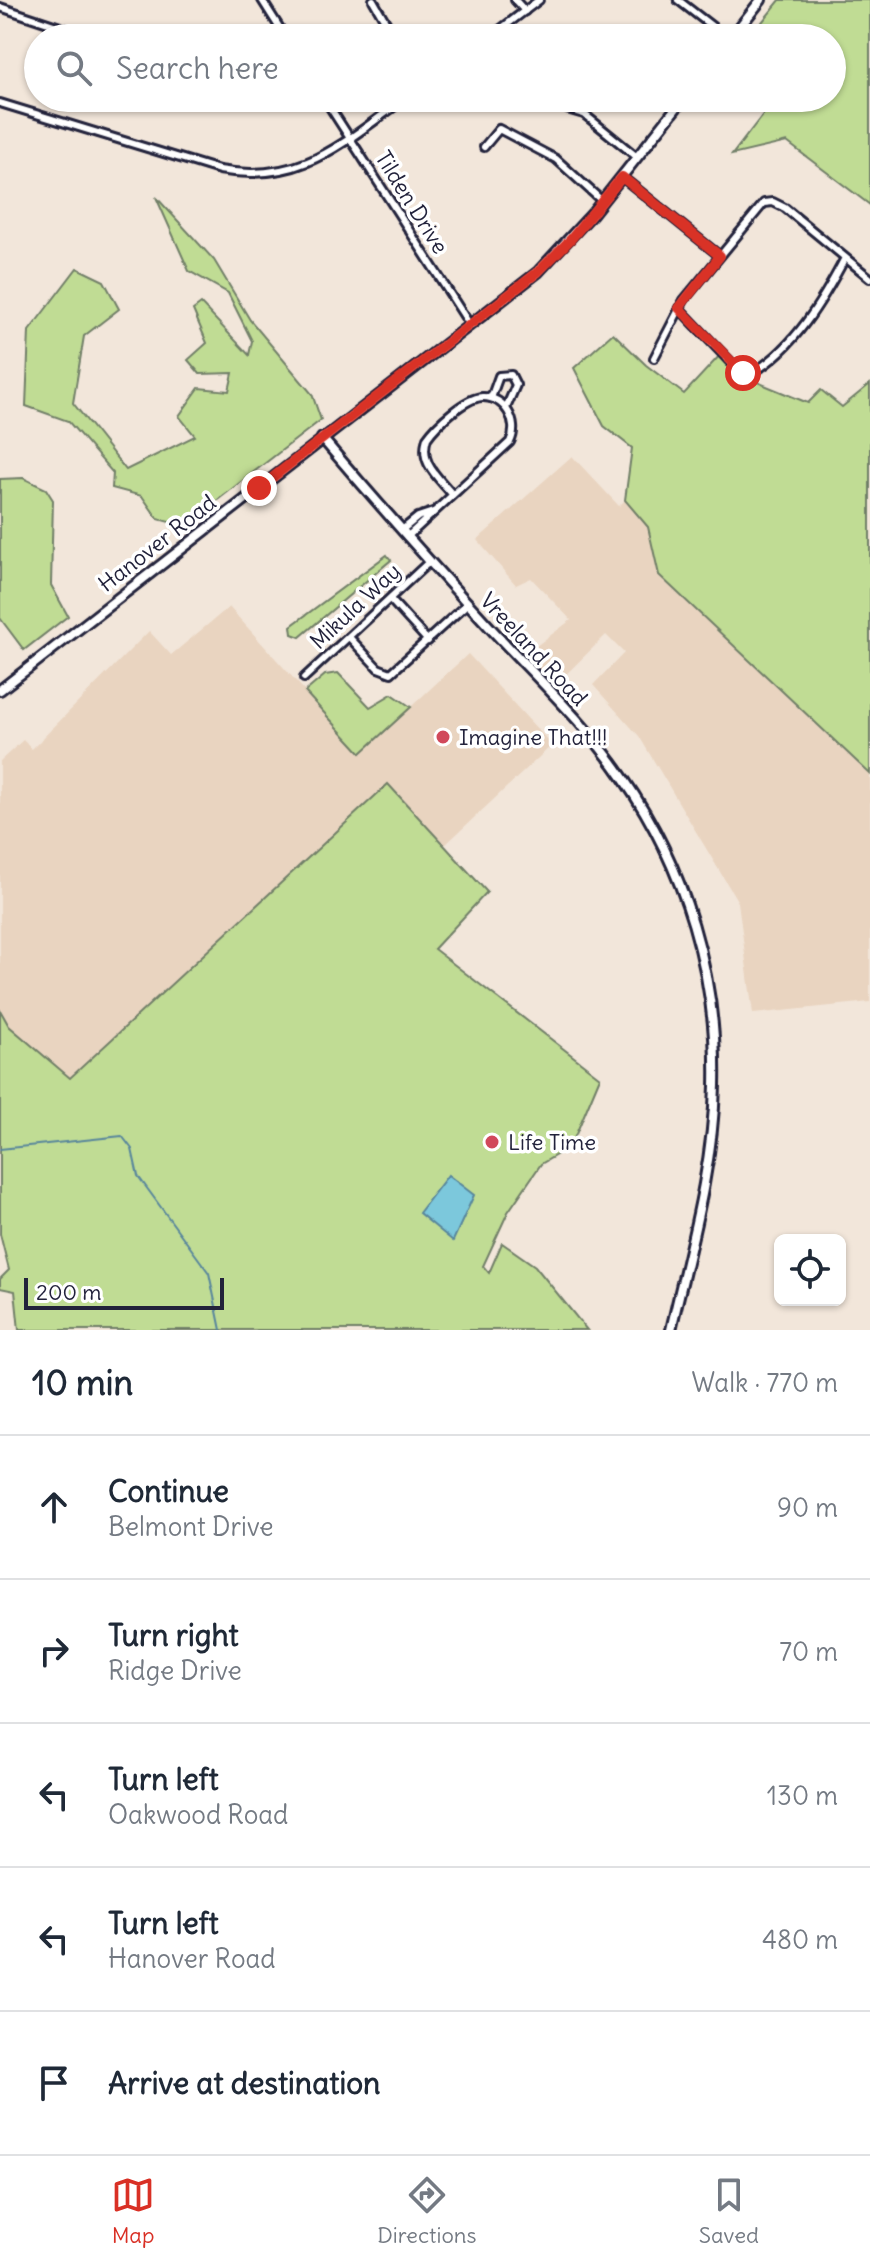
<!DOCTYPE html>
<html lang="en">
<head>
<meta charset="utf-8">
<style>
  :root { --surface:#fff; --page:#f2f2f3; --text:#1f2937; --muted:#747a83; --line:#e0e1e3; --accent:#d93025 }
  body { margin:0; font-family:Delius,sans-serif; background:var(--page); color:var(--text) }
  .controls { position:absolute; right:24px; bottom:24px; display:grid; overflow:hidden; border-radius:12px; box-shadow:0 2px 6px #0004 }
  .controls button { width:72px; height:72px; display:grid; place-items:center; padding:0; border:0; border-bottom:2px solid var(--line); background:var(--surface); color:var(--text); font:40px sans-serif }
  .scale { position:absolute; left:24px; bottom:20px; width:200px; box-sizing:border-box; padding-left:8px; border:4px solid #22223b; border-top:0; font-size:22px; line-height:28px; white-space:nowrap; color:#22223b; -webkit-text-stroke:6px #fff; paint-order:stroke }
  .stop { position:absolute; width:24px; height:24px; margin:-18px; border:6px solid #d93025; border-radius:50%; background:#fff }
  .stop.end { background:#d93025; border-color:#fff; box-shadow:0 2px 8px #0008 }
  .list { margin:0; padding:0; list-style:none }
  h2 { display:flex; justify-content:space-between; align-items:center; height:104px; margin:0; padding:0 32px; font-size:34px }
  h2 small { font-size:26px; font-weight:400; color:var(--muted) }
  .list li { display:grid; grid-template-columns:52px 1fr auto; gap:24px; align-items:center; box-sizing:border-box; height:144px; padding:0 32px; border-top:2px solid var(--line) }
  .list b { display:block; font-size:30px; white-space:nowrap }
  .list p { margin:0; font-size:26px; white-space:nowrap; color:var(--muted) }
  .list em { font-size:26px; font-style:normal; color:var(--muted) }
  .icon { flex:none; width:44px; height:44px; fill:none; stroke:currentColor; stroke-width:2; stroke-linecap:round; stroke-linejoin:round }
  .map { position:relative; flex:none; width:870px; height:1330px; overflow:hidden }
  .search { position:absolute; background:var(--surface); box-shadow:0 2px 6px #0004; left:24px; right:24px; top:24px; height:88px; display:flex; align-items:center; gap:20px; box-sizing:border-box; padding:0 28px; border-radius:44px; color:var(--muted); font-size:30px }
  .sheet { height:824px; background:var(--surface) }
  nav { display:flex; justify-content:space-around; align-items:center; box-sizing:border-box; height:112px; border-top:2px solid var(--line); background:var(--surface); font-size:22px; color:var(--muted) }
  nav a { display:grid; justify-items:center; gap:4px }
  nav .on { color:var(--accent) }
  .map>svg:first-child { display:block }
  .built { fill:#e9d4c0 }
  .green { fill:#c0dc94; stroke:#717f68; stroke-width:2 }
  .water { fill:#7cc8dc; stroke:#58869c; stroke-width:2 }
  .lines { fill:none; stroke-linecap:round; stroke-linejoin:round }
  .stream { stroke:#58869c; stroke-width:2 }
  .minor-casing { stroke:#22223b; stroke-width:12 }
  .tertiary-casing { stroke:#22223b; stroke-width:14 }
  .minor { stroke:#fff; stroke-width:6 }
  .tertiary { stroke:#fff; stroke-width:8 }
  .route { stroke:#d93025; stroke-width:10 }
  .poi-dot { fill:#d1495b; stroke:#fff; stroke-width:3 }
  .labels { text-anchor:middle; stroke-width:7; stroke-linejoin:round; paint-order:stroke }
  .street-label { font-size:22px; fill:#22223b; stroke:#fff }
  .poi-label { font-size:22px; fill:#22223b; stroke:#fff; text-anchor:start }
</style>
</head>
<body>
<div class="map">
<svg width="870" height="1330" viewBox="0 0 870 1330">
  <rect width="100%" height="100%" fill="#f2e6da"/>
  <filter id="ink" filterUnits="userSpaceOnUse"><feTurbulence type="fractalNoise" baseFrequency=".0125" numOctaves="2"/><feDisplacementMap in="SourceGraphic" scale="16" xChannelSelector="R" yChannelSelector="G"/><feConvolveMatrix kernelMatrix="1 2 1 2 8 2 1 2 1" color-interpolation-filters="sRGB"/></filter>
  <g filter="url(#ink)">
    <g class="built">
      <path d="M 572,456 L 619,506 L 625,500 L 648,527 L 659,575 L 870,774 L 870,1002 L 753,1014 L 738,902 L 639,736 L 593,685 L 624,653 L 606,635 L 549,691 L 520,658 L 571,620 L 531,578 L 516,585 L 477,540 Z"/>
      <path d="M 229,607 L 361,753 L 468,654 L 552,745 L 445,845 L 388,784 L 70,1078 L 9,1026 L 0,1010 L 0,761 L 23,740 L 32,749 L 149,631 L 171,655 Z"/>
    </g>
    <g class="green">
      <path d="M 780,0 L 870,0 L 870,205 L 787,142 L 732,155 L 767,109 L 752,98 L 832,98 L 832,38 L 749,38 Z"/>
      <path d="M 156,197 L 214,260 L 250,320 L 312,394 L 321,420 L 184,526 L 158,519 L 142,496 L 112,488 L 113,473 L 68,421 L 26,406 L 29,331 L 77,268 L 104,281 L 119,309 L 84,336 L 73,403 L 126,470 L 195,436 L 179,416 L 199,388 L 229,391 L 233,373 L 200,374 L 188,360 L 207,343 L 193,310 L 201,304 L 249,355 L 252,341 L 228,293 L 189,271 Z"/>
      <path d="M 613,333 L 646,365 L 684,394 L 722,353 L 745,377 L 808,403 L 821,390 L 842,407 L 870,384 L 870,774 L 659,575 L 648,527 L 625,500 L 632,448 L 604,426 L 574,368 Z"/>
      <path d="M 23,478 L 46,489 L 53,500 L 51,585 L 68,616 L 24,650 L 0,618 L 0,479 Z"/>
      <path d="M 387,555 L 391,560 L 300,637 L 292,634 L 291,626 Z"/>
      <path d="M 338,673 L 370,707 L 392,694 L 411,707 L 361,753 L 305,692 L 325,675 Z"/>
      <path d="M 388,784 L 487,892 L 434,949 L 600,1077 L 571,1146 L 541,1164 L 508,1212 L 483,1266 L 489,1273 L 502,1243 L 535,1266 L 587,1330 L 19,1330 L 15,1291 L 0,1288 L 0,1279 L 9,1270 L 0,1234 L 0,1010 L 9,1026 L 70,1078 Z"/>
    </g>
    <path class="water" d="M 448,1175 L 474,1195 L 453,1241 L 419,1213 Z"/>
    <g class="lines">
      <path class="stream" d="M 0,1149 L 122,1136 L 132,1149 L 138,1176 L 209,1273 L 221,1330"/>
      <defs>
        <g id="minor">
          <path d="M 262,0 L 286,38"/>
          <path d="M 373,0 L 395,38"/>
          <path d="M 515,0 L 525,11"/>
          <path d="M 678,0 L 727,38"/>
          <path d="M 0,7 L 93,38"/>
          <path d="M 489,38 L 539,0"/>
          <path d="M 324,98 L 470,325"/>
          <path d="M 0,103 L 219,170 C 302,185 342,143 406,98"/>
          <path d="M 567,109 L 584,114 L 637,157"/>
          <path d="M 484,147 L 499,129 L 556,159 L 602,201"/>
          <path d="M 622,177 L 720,256"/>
          <path d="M 679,308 L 739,371 L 752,373 C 794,349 823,300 845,258"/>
          <path d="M 654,358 L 684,300 L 764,203 L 773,202 L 785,208 L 870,278"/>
          <path d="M 491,398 L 499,376 L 511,375 L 516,385 L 506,408"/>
          <path d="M 402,530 L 418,517 L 433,512"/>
          <path d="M 407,537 L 510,442 C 520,423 505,396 482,397 C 465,398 436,425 427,438 C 419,463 437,476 452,494"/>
          <path d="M 390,599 L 428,641"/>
          <path d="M 349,637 L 378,668 L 391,673 L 468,603"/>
          <path d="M 304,678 L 430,561"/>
        </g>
        <g id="tertiary">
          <path d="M 731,38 L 761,0"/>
          <path d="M 322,438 C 378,504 436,569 495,633 C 538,679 587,725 623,778 C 685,867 718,977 715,1086 C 713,1169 689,1250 671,1330"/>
          <path d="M 0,690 L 538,272 L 592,214 L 684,98"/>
        </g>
      </defs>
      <use href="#minor" class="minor-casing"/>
      <use href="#tertiary" class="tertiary-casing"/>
      <use href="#minor" class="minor"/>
      <use href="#tertiary" class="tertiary"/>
    </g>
  </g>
  <g class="lines" filter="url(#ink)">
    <path class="route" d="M 259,488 L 538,272 L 571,239 L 622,177 L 720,256 L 679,308 L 743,373"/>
  </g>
  <g class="poi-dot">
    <circle cx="443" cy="737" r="8"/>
    <circle cx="492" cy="1142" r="8"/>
  </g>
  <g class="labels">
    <g class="street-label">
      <text transform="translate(412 202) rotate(58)" y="8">Tilden Drive</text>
      <text transform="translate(157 543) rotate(-38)" y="8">Hanover Road</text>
      <text transform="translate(355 606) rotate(-43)" y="8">Mikula Way</text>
      <text transform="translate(534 649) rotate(47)" y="8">Vreeland Road</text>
    </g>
    <g class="poi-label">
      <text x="459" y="745">Imagine That!!!</text>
      <text x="508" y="1150">Life Time</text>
    </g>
  </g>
</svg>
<div class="controls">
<button><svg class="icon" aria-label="locate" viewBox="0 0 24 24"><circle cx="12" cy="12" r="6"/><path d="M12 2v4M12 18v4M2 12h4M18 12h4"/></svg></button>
</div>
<div class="scale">200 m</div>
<div class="stop" style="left:743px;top:373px"></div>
<div class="stop end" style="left:259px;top:488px"></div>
<div class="search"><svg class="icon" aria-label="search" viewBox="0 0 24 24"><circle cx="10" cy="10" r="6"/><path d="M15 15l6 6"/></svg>Search here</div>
</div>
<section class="sheet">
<h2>10 min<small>Walk · 770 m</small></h2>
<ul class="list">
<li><svg class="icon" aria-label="ahead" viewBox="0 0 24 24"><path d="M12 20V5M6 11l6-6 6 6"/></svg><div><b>Continue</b><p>Belmont Drive</p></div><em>90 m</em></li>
<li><svg class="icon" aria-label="right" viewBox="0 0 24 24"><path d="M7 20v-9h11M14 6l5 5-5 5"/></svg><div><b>Turn right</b><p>Ridge Drive</p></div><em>70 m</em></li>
<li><svg class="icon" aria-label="left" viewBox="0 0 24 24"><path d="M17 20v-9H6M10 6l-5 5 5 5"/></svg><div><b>Turn left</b><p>Oakwood Road</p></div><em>130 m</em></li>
<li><svg class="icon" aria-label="left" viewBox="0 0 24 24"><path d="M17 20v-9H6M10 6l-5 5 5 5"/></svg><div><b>Turn left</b><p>Hanover Road</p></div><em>480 m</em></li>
<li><svg class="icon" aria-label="arrive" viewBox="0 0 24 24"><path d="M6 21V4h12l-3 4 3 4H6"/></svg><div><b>Arrive at destination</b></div></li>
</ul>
</section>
<nav>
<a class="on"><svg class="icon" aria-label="map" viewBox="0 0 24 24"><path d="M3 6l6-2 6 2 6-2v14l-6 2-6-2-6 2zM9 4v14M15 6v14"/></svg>Map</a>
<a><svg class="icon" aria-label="directions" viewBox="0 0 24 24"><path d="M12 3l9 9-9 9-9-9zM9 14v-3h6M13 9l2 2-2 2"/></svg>Directions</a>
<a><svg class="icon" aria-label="saved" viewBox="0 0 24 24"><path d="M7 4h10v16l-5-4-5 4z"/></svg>Saved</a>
</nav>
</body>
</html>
